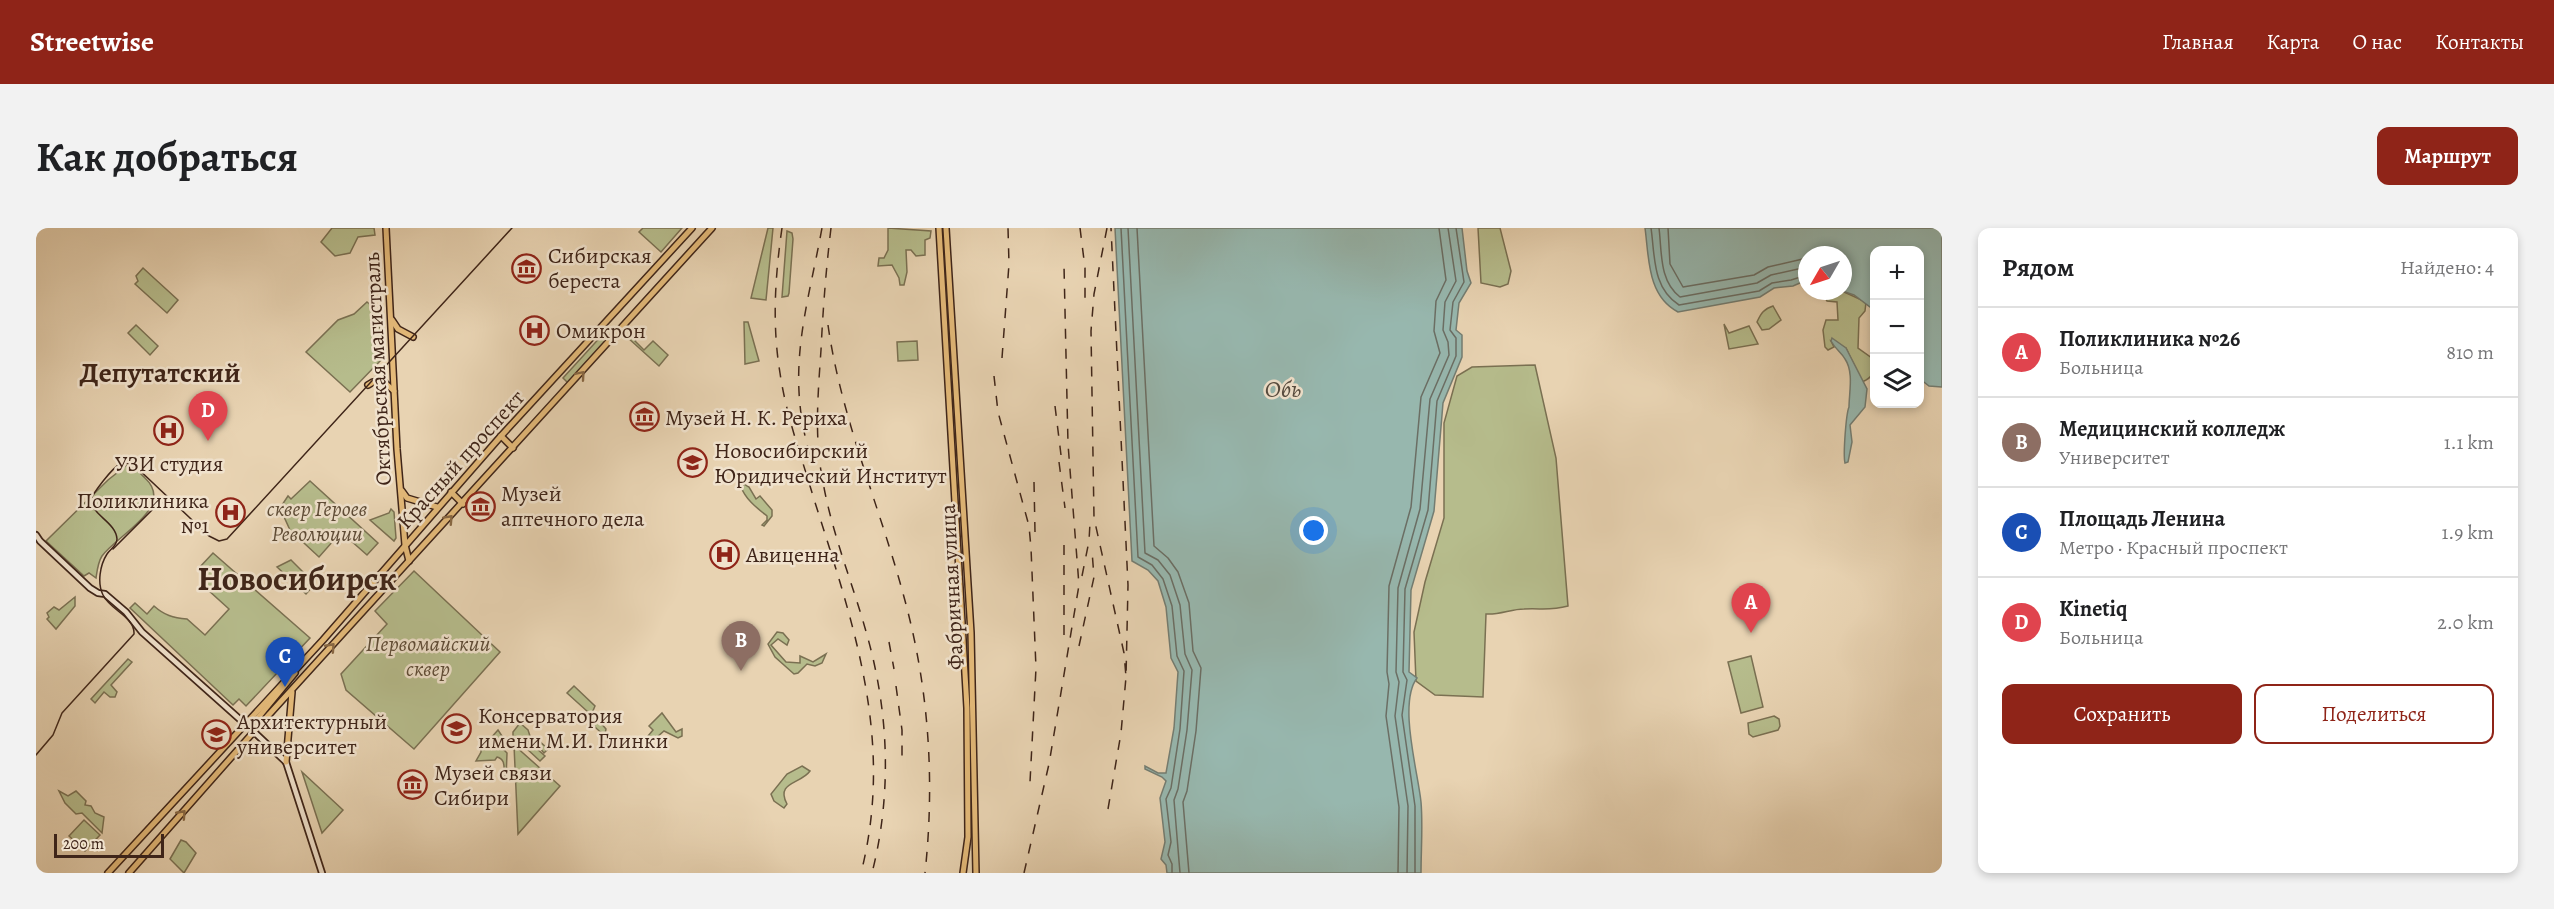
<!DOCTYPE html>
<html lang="ru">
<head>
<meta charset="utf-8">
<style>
  :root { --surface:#fff; --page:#f2f2f2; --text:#202124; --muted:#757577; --line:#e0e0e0; --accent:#8f2418 }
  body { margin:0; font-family:Alegreya,serif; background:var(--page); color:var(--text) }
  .controls { position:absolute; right:18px; top:18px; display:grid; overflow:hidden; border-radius:12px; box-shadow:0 3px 9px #0003 }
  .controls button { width:54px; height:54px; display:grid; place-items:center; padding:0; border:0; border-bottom:2px solid var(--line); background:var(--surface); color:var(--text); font:30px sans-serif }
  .compass { position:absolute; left:1762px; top:18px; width:54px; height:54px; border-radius:50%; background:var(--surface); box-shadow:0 3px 9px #0003; rotate:231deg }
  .scale { position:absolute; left:18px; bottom:15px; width:110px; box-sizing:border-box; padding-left:6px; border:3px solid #3f2519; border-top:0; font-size:16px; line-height:21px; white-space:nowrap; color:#3f2519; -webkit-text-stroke:4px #f0e2cd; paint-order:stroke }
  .you { position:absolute; left:1278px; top:303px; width:21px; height:21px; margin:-15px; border:4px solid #fff; border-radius:50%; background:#1a73e8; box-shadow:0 0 0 9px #1a73e833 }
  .badge { display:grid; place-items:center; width:39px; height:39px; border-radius:50%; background:var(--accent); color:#fff; font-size:20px; font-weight:700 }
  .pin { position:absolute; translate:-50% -50px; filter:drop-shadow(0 2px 3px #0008) }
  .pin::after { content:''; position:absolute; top:32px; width:21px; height:18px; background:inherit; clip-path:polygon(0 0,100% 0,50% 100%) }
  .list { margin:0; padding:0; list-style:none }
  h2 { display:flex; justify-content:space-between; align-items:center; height:78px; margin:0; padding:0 24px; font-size:26px }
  h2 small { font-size:20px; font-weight:400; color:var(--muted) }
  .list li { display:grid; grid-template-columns:39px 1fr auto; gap:18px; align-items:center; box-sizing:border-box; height:90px; padding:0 24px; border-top:2px solid var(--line) }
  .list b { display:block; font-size:22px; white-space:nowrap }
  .list p { margin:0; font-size:20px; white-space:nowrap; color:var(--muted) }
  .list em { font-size:20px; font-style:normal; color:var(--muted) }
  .actions { display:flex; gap:12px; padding:18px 24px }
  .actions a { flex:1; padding:14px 0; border:2px solid var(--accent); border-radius:12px; text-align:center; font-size:21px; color:var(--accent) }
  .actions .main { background:var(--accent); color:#fff }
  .icon { flex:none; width:33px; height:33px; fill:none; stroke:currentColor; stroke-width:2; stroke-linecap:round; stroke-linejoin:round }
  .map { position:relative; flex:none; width:1906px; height:645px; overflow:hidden; border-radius:12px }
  header { display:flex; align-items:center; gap:36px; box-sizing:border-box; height:84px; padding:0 30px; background:var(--accent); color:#fff }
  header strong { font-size:28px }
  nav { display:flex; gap:33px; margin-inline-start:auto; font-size:21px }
  .intro { display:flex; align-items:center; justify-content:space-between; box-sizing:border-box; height:144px; padding:0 36px }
  h1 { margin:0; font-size:42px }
  .button { padding:15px 27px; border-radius:12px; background:var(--accent); color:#fff; font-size:21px; font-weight:700 }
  main { display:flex; gap:36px; padding:0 36px }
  aside { flex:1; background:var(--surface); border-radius:12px; box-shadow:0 3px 9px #0003 }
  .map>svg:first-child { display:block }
  .green { fill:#b6bc8c; stroke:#7a7052; stroke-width:1.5 }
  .water { fill:#97b7ae; stroke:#747d72; stroke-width:1.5 }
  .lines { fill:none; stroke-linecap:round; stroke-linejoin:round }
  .shore { stroke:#6b6e64; stroke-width:1.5 }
  .secondary-casing { stroke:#3f2519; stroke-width:8 }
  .primary-casing { stroke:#3f2519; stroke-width:8 }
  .secondary { stroke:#f0e2cd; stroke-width:4.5 }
  .primary { stroke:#e4ba79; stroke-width:5 }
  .tram { stroke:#3f2519; stroke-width:1.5 }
  .rail { stroke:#3f2519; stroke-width:1.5; stroke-dasharray:10 10; stroke-linecap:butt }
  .oneway { stroke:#896844 }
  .labels { text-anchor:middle; stroke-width:5; stroke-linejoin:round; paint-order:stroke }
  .poi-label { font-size:22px; fill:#3f2519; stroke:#f0e2cd; text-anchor:start }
  .street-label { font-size:22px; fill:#3f2519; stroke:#f0e2cd }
  .park-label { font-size:22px; font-style:italic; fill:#5d4b36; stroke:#f0e2cd }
  .water-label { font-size:24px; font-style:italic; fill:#554a3e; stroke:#f0e2cd }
  .district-label { font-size:28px; font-weight:bold; fill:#3f2519; stroke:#f0e2cd }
  .town-label { font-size:34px; font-weight:bold; fill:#3f2519; stroke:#f0e2cd }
</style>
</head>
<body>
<header>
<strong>Streetwise</strong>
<nav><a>Главная</a><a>Карта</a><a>О нас</a><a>Контакты</a></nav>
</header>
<div class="intro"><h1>Как добраться</h1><a class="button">Маршрут</a></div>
<main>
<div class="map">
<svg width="1906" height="645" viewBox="0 0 1906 645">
  <rect width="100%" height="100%" fill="#e8d3b2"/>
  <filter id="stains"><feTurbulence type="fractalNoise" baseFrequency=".00333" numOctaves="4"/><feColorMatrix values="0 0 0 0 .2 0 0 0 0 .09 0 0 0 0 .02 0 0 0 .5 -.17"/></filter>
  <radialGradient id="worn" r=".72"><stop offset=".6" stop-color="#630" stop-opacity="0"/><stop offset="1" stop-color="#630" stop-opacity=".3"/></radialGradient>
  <g class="green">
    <path d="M 296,0 L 338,0 L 339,7 L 322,9 L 314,25 L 299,28 L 285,14 Z"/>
    <path d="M 607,0 L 646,0 L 625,24 L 603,4 Z"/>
    <path d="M 732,0 L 737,0 L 730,72 L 715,70 Z"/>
    <path d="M 852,0 L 895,3 L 894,10 L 889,12 L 889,27 L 880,28 L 875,22 L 870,22 L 871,44 L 868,57 L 864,57 L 863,50 L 856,37 L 842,38 L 843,30 L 848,30 L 852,22 Z"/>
    <path d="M 1442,0 L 1464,0 L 1475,43 L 1472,56 L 1464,59 L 1445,55 Z"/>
    <path d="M 751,3 L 756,5 L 757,11 L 753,65 L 752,68 L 746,69 Z"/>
    <path d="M 107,40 L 142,72 L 131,85 L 99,56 L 102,53 L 100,48 Z"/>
    <path d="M 1785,63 L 1806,63 L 1830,74 L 1829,83 L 1823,90 L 1822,120 L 1836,130 L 1838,128 C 1838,142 1840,148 1826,154 L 1810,120 L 1795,113 L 1798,119 L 1792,122 L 1789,119 L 1787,102 L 1790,92 L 1802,92 L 1801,74 L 1791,73 Z"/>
    <path d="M 331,74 L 342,83 L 346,131 L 314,164 L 270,124 L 302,92 L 318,86 Z"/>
    <path d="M 1737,78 L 1745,92 L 1733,101 L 1726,102 L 1721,94 C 1725,85 1728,81 1737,78 Z"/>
    <path d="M 708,94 L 712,94 L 723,133 L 709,136 Z"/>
    <path d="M 1688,96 L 1693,105 L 1713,98 L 1722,116 L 1693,121 Z"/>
    <path d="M 100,97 L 122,118 L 114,127 L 92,105 Z"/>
    <path d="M 596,104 L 604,107 L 599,113 L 608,122 L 617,113 L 632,127 L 623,138 L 591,109 Z"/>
    <path d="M 568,105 L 574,111 L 533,156 L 527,150 Z"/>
    <path d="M 881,113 L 882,132 L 862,133 L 861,114 Z"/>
    <path d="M 1499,137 L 1520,230 L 1532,378 C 1513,383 1506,380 1488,381 C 1475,381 1464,387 1450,386 L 1447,469 L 1399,467 L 1380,453 L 1378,404 L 1389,354 L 1408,290 L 1408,195 L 1421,148 L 1436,139 Z"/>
    <path d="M 91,237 C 99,239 104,245 109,250 C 140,279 81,307 66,328 C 62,334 61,343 60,350 L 53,345 L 48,348 L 10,313 L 72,252 Z"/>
    <path d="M 274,253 L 342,315 L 331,327 L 305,304 L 283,329 L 254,302 L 244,280 L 252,268 L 255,271 Z"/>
    <path d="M 708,256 L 713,259 L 720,271 L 724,268 L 736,282 L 736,288 L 728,298 L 726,297 L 731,292 L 731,288 C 721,280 710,272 705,259 Z"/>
    <path d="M 355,281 L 358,284 L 360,310 L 358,313 L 334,292 L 353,285 Z"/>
    <path d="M 177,325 L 274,410 L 210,478 L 203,471 L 197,477 L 94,380 L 99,375 L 111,386 L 118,378 C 128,387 137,390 151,391 L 169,407 L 193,381 L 171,361 L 163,340 Z"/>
    <path d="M 255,332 L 279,356 L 270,366 L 241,339 Z"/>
    <path d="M 378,343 L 464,424 L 378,521 L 310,462 L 305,446 L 351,396 L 339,383 Z"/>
    <path d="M 39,369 L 39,378 L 20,401 L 11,391 L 13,389 L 11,385 L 18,379 L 23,382 Z"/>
    <path d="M 741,404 L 747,405 L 753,412 L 751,417 L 742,411 L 735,417 L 750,434 L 764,435 L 764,428 L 777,434 L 790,426 L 786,435 L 779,438 L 771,436 L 762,445 L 758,446 L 739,429 L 732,416 Z"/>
    <path d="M 1715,428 L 1727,479 L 1705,485 L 1692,434 Z"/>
    <path d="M 92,431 L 96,434 L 75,457 L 81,464 L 79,469 L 74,469 L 68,464 L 59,475 L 55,471 Z"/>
    <path d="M 538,458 L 559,478 L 556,485 L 570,501 L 569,506 C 562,504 552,493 552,484 L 531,465 Z"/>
    <path d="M 626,485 L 640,504 L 646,501 L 646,508 L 642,510 L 628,503 L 620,510 L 612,508 L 617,502 L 613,498 Z"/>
    <path d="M 1738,488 L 1743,491 L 1744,498 L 1742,502 L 1717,509 L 1713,506 L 1712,495 Z"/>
    <path d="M 484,495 L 492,502 L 495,511 L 500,510 L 512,521 L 508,525 L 502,518 L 500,520 L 509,528 L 504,533 L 477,508 L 477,504 Z"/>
    <path d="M 462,502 L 466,508 L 467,521 L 471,525 L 470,551 C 466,544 472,532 461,529 L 459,532 L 440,533 L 445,524 L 445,521 Z"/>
    <path d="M 478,517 L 524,558 L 482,606 Z"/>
    <path d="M 766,538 L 774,543 C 765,556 739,554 751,576 L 748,580 L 738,573 L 735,566 L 751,546 Z"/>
    <path d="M 266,544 L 307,582 L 286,605 Z"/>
    <path d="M 23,563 L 32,568 L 40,563 L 50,573 L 49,577 L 55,578 L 59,585 L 68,589 L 66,605 L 46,585 L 40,586 L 29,575 Z"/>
    <path d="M 48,592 L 64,607 L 49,623 L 33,608 Z"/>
    <path d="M 145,612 L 150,614 L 160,625 L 148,645 L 134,631 Z"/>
  </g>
  <g class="water">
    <path d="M 1079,0 L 1426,0 L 1431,43 L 1435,55 L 1423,75 L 1420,102 L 1426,107 L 1426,129 L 1407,175 L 1398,283 L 1375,362 L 1373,444 L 1381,450 C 1362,475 1382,544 1385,574 C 1387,597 1385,622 1385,645 L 1131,645 L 1130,637 L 1125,631 L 1129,614 L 1124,570 L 1130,553 L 1126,549 L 1109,541 L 1109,538 L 1122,545 L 1130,545 L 1138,500 L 1142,444 L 1135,430 L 1130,379 L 1122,353 L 1112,342 L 1096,333 Z"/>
    <path d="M 1609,0 L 1906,0 L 1906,159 L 1893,158 L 1884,151 L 1884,22 L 1838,22 L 1838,82 L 1818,67 L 1806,63 L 1807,27 L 1771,27 L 1771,52 L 1757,58 L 1738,60 L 1724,69 L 1642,84 C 1611,68 1613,29 1609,0 Z"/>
    <path d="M 1796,110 L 1810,120 L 1831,161 L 1829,179 L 1814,197 L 1816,214 L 1812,234 L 1809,235 C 1807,227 1810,186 1813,179 C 1813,165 1818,144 1809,131 C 1805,124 1800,122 1795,113 Z"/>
  </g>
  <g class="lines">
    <g class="shore">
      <path d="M 1085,0 L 1102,329 L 1116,337 L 1127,351 L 1136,378 L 1141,428 L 1148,443 L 1144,501 L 1135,560 L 1130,571 L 1135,614 L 1132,627 L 1136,636 L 1136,645"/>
      <path d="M 1092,0 L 1109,325 L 1122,332 L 1134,347 L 1144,377 L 1149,426 L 1156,442 L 1151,502 L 1142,561 L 1138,572 L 1144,645"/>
      <path d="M 1101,0 L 1118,318 L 1132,330 L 1142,344 L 1153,375 L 1157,423 L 1165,440 L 1160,503 L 1151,563 L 1147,574 L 1153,645"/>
      <path d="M 1615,0 C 1619,27 1616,60 1643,77 L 1723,63 L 1736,55 L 1755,52 L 1771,47"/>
      <path d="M 1623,0 C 1626,24 1623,53 1644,69 L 1721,55 L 1735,47 L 1771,39"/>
      <path d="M 1632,0 L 1634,36 L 1647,59 L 1718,47 L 1732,39 L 1771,30"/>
      <path d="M 1362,645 L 1363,579 L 1350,488 L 1353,456 L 1351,444 L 1353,358 L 1375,279 L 1385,169 L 1404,125 L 1398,103 L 1400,73 L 1410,52 L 1403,0"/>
      <path d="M 1371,645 L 1372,578 L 1359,488 L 1363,454 L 1360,444 L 1362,360 L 1384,281 L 1394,171 L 1413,127 L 1412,114 L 1407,102 L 1409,74 L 1420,53 L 1412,0"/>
      <path d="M 1379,645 L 1379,578 L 1366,487 L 1371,452 L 1367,444 L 1369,361 L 1392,282 L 1401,173 L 1420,128 L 1420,110 L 1414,102 L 1417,74 L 1428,54 L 1420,0"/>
    </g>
    <defs>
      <g id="secondary">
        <path d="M 0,307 L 4,313 L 54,360 L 62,365 L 69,366 L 90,384 L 106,404 L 208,495"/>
        <path d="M 218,504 L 250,534 L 286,645"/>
      </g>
      <g id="primary">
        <path d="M 350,0 L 361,221 L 369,317 L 373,333"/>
        <path d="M 903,0 L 931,480 L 932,609 L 927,645"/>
        <path d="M 910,0 L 935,405 L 940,645"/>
        <path d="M 356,92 L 362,101 L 377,109"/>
        <path d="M 332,157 L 337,154 L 348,154 L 358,163"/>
        <path d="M 465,208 L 477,220"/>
        <path d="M 366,263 L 371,270 L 401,279"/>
        <path d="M 415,264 L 427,276"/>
        <path d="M 218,504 L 221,491 L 259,445"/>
        <path d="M 250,534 L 256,464"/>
        <path d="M 72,645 L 287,412 L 465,208 L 656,0"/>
        <path d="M 93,645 L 229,491 L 676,0"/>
      </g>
    </defs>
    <use href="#secondary" class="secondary-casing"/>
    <use href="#primary" class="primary-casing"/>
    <use href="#secondary" class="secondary"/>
    <use href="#primary" class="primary"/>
    <g class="tram">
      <path d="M 77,321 L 122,276 L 129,274 L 141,280"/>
      <path d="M 0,527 L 17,507 L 26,485 L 98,406 C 99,389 74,382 67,367 C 61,355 64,337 71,326 C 74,321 81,318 81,311 C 80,295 58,288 54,273 C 57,265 76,240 84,236 C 89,234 93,235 98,237 L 173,308 L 183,313 L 191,311 L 476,0"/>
    </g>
    <g class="rail">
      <path d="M 746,0 C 739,48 736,97 744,145 C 750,187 765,227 777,268 C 817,395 859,511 825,645"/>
      <path d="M 795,0 C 790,41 787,81 785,122 C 782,166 778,211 787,254 C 796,306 817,356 831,407 C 853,485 856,566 836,645"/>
      <path d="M 1044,0 L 1049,40 L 1049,79"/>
      <path d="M 1071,0 L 1058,66 L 1055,103 L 1058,290 L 1088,425 L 1090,449 L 1092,357 L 1075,0"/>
      <path d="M 792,97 C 805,190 844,279 868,369 C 893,460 899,552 889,645"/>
      <path d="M 966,130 L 973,36 L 972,0"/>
      <path d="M 958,148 L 962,184 L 993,298 L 995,320 L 1000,440 L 994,554"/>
      <path d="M 1019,178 L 1025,227"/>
      <path d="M 774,227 C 749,143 771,82 786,0"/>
      <path d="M 1023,234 L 1029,280"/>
      <path d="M 998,254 L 999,304"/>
      <path d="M 1046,348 L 1053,313 L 1054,295"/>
      <path d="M 1028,407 L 1028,314"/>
      <path d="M 853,414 L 858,441"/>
      <path d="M 1043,418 L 1058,349 L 1056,323"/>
      <path d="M 860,458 L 866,502 L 866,528"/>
      <path d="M 1072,581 L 1085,505 L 1090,449"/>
      <path d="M 988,645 L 1013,536 L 1043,357 L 1032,216 L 1028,38"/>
    </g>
  </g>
  <defs><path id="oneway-chevron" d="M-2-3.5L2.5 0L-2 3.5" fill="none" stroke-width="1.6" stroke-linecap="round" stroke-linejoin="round" transform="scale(1.5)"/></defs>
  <g class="oneway">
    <use href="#oneway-chevron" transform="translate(545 147) rotate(-49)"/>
    <use href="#oneway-chevron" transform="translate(413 291) rotate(-47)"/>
    <use href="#oneway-chevron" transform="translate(295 419) rotate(-48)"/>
    <use href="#oneway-chevron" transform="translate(146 586) rotate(-48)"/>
  </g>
  <defs>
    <symbol id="museum-ring" viewBox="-11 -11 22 22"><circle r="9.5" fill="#f0e2cd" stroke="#8f2418" stroke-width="1.5"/><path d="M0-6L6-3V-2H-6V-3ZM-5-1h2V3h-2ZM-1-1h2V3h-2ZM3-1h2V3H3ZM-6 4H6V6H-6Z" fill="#8f2418"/></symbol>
    <symbol id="hospital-ring" viewBox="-11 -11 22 22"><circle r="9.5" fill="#f0e2cd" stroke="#8f2418" stroke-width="1.5"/><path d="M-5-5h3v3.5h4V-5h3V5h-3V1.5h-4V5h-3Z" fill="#8f2418"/></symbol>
    <symbol id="university-ring" viewBox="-11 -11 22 22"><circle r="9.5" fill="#f0e2cd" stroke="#8f2418" stroke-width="1.5"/><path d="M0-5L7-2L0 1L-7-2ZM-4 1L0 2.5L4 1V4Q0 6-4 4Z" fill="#8f2418"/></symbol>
  </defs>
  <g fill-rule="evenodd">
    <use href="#museum-ring" x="474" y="24" width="33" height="33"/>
    <use href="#hospital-ring" x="482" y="86" width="33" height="33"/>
    <use href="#museum-ring" x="592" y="172" width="33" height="33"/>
    <use href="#hospital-ring" x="116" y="186" width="33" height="33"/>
    <use href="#university-ring" x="640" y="218" width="33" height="33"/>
    <use href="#museum-ring" x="428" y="262" width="33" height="33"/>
    <use href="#hospital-ring" x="178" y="268" width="33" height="33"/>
    <use href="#hospital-ring" x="672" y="310" width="33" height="33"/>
    <use href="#university-ring" x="404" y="484" width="33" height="33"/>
    <use href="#university-ring" x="164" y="490" width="33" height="33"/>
    <use href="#museum-ring" x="360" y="540" width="33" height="33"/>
  </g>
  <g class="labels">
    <g class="poi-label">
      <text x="512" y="35">Сибирская<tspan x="512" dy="25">береста</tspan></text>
      <text x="520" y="110">Омикрон</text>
      <text x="629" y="197">Музей Н. К. Рериха</text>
      <text x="678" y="230">Новосибирский<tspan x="678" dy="25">Юридический Институт</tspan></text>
      <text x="133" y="243" text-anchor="middle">УЗИ студия</text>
      <text x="465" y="273">Музей<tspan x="465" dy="25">аптечного дела</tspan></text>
      <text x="173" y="280" text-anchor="end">Поликлиника<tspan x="173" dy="25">№1</tspan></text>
      <text x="710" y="334">Авиценна</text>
      <text x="442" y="495">Консерватория<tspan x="442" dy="25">имени М.И. Глинки</tspan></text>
      <text x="201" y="501">Архитектурный<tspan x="201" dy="25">университет</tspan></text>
      <text x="398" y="552">Музей связи<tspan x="398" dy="25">Сибири</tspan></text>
    </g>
    <g class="street-label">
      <text transform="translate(341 141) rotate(-93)" y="8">Октябрьская магистраль</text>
      <text transform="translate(424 231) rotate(-48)" y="8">Красный проспект</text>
      <text transform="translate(915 359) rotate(-93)" y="8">Фабричная улица</text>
    </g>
    <g class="park-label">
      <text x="281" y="288">сквер Героев<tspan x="281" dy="25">Революции</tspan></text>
      <text x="392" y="423">Первомайский<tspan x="392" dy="25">сквер</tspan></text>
    </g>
    <g class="water-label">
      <text x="1247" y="169">Обь</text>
    </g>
    <g class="district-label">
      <text x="124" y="154">Депутатский</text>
    </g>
    <g class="town-label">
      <text x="261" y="362">Новосибирск</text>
    </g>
  </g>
  <rect width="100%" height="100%" filter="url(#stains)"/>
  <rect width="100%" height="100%" fill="url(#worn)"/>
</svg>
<div class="controls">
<button>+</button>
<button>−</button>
<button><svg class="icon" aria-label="layers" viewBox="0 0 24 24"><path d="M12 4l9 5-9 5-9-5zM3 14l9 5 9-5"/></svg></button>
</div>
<svg class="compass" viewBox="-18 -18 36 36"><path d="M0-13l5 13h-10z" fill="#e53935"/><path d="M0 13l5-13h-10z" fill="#757577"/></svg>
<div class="scale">200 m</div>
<div class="you"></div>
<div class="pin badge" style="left:1715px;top:405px;background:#e0444e">A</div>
<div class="pin badge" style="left:705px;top:443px;background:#8d6e63">B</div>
<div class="pin badge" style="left:249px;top:459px;background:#1a4fb4">C</div>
<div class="pin badge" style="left:172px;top:213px;background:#e0444e">D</div>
</div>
<aside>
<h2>Рядом<small>Найдено: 4</small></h2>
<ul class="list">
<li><span class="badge" style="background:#e0444e">A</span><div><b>Поликлиника №26</b><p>Больница</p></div><em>810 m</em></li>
<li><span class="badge" style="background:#8d6e63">B</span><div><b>Медицинский колледж</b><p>Университет</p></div><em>1.1 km</em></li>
<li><span class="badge" style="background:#1a4fb4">C</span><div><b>Площадь Ленина</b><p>Метро · Красный проспект</p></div><em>1.9 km</em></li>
<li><span class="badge" style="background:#e0444e">D</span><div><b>Kinetiq</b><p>Больница</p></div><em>2.0 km</em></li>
</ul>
<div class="actions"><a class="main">Сохранить</a><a>Поделиться</a></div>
</aside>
</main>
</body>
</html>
